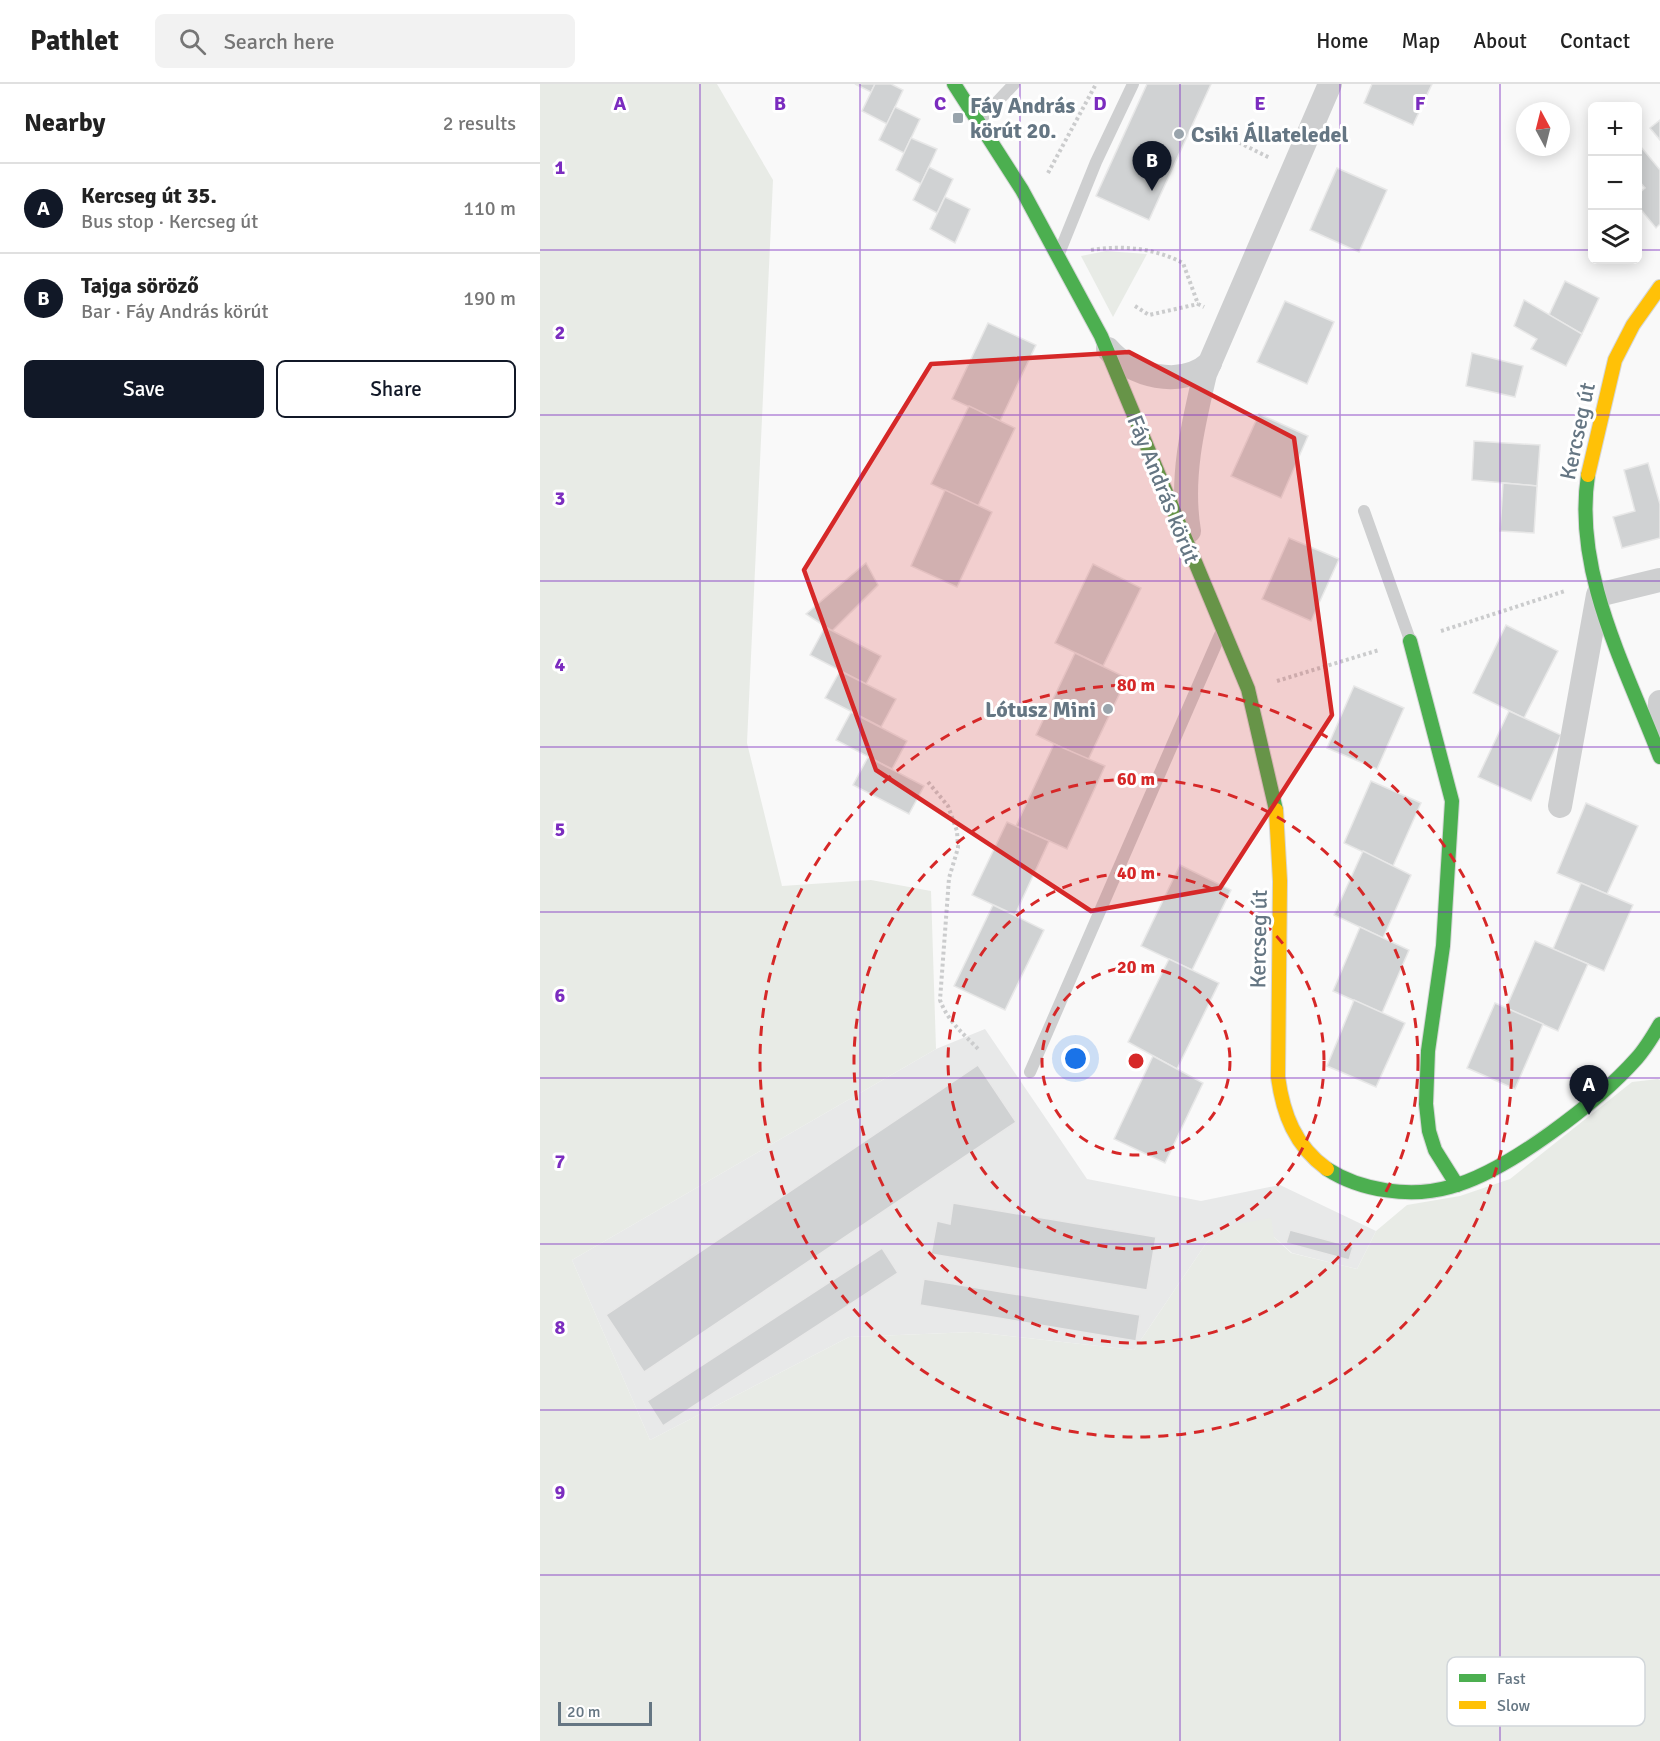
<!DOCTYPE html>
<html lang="en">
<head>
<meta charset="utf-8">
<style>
  :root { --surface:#fff; --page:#f2f2f2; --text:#222; --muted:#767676; --line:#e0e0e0; --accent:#111827 }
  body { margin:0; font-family:Signika,sans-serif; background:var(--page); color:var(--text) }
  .controls { position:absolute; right:18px; top:18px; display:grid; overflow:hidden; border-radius:9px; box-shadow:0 3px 15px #0003 }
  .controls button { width:54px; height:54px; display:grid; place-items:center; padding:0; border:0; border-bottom:2px solid var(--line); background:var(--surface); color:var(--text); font:30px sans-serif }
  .compass { position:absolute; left:976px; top:18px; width:54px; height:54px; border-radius:50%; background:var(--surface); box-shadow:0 3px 15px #0003; rotate:353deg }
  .scale { position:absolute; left:18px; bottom:15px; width:94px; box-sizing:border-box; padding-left:6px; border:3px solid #657683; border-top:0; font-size:16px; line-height:21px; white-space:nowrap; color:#657683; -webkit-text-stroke:4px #fff; paint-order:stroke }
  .you { position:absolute; left:536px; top:975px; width:21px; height:21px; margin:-15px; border:4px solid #fff; border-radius:50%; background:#1a73e8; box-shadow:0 0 0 9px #1a73e833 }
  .badge { display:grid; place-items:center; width:39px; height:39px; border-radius:50%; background:var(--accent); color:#fff; font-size:20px; font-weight:700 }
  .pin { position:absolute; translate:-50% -50px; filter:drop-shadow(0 2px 3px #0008) }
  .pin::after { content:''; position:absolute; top:32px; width:21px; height:18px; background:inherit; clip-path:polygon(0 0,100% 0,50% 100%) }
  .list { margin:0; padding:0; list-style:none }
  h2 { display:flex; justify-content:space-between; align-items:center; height:78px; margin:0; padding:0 24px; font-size:26px }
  h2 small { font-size:20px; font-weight:400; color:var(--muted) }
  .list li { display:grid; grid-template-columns:39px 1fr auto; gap:18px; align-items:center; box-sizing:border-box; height:90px; padding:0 24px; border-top:2px solid var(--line) }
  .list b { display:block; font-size:22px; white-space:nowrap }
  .list p { margin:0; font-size:20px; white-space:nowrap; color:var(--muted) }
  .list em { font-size:20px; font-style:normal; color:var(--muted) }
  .actions { display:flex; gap:12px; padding:18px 24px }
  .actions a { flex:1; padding:14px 0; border:2px solid var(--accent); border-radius:9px; text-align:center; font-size:21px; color:var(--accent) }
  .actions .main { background:var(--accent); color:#fff }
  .icon { flex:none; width:33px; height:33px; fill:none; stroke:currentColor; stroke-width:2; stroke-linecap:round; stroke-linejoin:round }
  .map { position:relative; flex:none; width:1120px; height:1657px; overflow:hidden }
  header { display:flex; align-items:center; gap:36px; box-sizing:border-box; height:84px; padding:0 30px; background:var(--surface); border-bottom:2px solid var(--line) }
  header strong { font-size:28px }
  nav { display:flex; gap:33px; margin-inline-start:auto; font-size:21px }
  .search { width:420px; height:54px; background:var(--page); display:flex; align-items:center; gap:15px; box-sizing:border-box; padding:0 21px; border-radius:9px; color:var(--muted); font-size:22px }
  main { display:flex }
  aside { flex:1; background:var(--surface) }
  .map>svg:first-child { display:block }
  .built { fill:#e8e9e9 }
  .green { fill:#e8ebe6 }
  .building { fill:#d0d2d3; stroke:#e8e8e8; stroke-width:1.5 }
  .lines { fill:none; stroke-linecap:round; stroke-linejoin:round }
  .fast-casing { stroke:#d5d6d7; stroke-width:16 }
  .slow-casing { stroke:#d5d6d7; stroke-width:16 }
  .path { stroke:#cbcccd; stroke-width:4; stroke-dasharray:3 3; stroke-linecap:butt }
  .lane { stroke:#cecfd0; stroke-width:12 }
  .street { stroke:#cecfd0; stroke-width:24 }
  .fast { stroke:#4caf50; stroke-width:14 }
  .slow { stroke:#ffc107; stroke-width:14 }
  .marked { fill:#d62828; fill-opacity:0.2; stroke:#d62828; stroke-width:4.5; stroke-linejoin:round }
  .grid { fill:none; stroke:#7b2cbf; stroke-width:1.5; stroke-opacity:0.55 }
  .ring { fill:none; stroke:#d62828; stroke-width:3; stroke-dasharray:10 8 }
  .poi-dot { fill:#99a4ac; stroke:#fff; stroke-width:2 }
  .labels { text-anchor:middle; stroke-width:6; stroke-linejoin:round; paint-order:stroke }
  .poi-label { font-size:22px; font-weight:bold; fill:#657683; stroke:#fff; text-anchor:start }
  .street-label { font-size:22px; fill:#657683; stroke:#fff }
  .key { fill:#fff; stroke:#d1d6da; stroke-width:1.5 }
  .key-label { font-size:16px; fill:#657683 }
  .grid-label { font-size:20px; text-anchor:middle; font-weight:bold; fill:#7b2cbf; stroke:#fff; stroke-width:6; stroke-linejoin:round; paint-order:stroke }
  .centre { fill:#d62828; stroke:#fff; stroke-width:3 }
  .ring-label { font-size:18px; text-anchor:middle; font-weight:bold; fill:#d62828; stroke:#fff; stroke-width:6; stroke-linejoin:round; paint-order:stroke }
</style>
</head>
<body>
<header>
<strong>Pathlet</strong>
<div class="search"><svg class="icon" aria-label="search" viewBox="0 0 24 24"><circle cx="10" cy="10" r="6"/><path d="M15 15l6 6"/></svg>Search here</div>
<nav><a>Home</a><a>Map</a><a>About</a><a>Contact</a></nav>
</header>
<main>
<aside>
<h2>Nearby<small>2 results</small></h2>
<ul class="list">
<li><span class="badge">A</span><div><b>Kercseg út 35.</b><p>Bus stop · Kercseg út</p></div><em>110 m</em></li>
<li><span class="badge">B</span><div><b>Tajga söröző</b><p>Bar · Fáy András körút</p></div><em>190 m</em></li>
</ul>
<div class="actions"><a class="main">Save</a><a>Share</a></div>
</aside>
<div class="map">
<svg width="1120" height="1657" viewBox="0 0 1120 1657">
  <rect width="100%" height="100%" fill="#f9f9f9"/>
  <path class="built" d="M 445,945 L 547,1095 L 661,1117 L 740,1101 L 836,1147 L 817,1185 L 752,1169 L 734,1153 L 691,1141 L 667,1158 L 594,1266 L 433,1248 L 309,1253 L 110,1356 L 32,1176 L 396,965 Z"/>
  <g class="green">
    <path d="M 0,0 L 177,0 L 233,96 L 207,659 L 242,802 L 331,796 L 391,807 L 396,965 L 32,1176 L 110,1356 L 309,1253 L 433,1248 L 594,1266 L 667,1158 L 691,1141 L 731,1134 L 734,1153 L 751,1169 L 817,1185 L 836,1147 L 867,1121 L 920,1112 L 970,1095 L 1092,998 L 1118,995 L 1120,996 L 1120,1657 L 0,1657 Z"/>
    <path d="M 566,167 L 607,170 L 573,233 L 541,172 Z"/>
  </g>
  <g class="building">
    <path d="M 315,0 L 335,0 L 331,8 Z"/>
    <path d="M 335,0 L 351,0 L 363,6 L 347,40 L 322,27 Z"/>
    <path d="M 607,0 L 671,0 L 609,136 L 556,112 Z"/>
    <path d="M 832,0 L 892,0 L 873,41 L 824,19 Z"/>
    <path d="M 355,23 L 380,35 L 364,69 L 339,56 Z"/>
    <path d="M 1120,36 L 1120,56 L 1110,44 Z"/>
    <path d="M 371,54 L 397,65 L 381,100 L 356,86 Z"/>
    <path d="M 1101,63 L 1120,86 L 1120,140 L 1116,144 L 1098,122 L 1098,110 L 1105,104 L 1098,96 L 1098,66 Z"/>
    <path d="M 389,83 L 413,95 L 397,129 L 373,116 Z"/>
    <path d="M 797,84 L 847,106 L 819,168 L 770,146 Z"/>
    <path d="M 405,113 L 430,125 L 415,159 L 390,145 Z"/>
    <path d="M 1025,197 L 1059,214 L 1042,250 L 1009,231 Z"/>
    <path d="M 984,216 L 1042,250 L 1026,282 L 991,265 L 997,255 L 974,242 Z"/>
    <path d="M 745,217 L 794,238 L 767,300 L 717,278 Z"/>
    <path d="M 448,239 L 496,261 L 460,337 L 412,315 Z"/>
    <path d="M 932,269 L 983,282 L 975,313 L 926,302 Z"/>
    <path d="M 429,322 L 475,344 L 438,422 L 391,400 Z"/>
    <path d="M 719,330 L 768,352 L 741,414 L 691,392 Z"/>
    <path d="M 934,357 L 1000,361 L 997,402 L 932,396 Z"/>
    <path d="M 1108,379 L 1120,420 L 1120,454 L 1082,464 L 1073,433 L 1095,427 L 1084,386 Z"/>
    <path d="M 963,399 L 997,402 L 994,449 L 960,447 Z"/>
    <path d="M 405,406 L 452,428 L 417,503 L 371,482 Z"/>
    <path d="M 749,454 L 799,475 L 771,537 L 722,515 Z"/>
    <path d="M 326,479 L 338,501 L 292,547 L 266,530 Z"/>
    <path d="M 553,480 L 601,504 L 563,582 L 515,559 Z"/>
    <path d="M 966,541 L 1018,567 L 984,634 L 933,609 Z"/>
    <path d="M 285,543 L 341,572 L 326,600 L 270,571 Z"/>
    <path d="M 535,569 L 587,594 L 548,676 L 496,651 Z"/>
    <path d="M 300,587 L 356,615 L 341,643 L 285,614 Z"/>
    <path d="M 814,602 L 864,624 L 837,685 L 787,664 Z"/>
    <path d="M 969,627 L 1021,651 L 991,717 L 938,693 Z"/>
    <path d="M 311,628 L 367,657 L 352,685 L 296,656 Z"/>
    <path d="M 514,660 L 565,682 L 527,765 L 476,742 Z"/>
    <path d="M 328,673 L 384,702 L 369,730 L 313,701 Z"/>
    <path d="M 831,697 L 881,719 L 853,782 L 804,759 Z"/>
    <path d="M 1046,719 L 1098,742 L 1067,810 L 1017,789 Z"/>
    <path d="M 467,738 L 509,757 L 475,831 L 432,811 Z"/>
    <path d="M 823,767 L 871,791 L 843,854 L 794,831 Z"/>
    <path d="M 640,781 L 691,806 L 652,886 L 601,862 Z"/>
    <path d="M 1041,799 L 1093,821 L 1064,887 L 1013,865 Z"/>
    <path d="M 453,821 L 504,846 L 465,926 L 414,902 Z"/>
    <path d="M 820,843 L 869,866 L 842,929 L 793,907 Z"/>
    <path d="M 995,857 L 1048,880 L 1018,947 L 966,924 Z"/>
    <path d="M 629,875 L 679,899 L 637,985 L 588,958 Z"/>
    <path d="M 814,916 L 865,939 L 836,1003 L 787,982 Z"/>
    <path d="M 955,919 L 1003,940 L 975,1005 L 927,984 Z"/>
    <path d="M 613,972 L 663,999 L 625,1079 L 574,1055 Z"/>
    <path d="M 438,981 L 476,1038 L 104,1288 L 66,1231 Z"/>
    <path d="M 413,1119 L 616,1153 L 607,1206 L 391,1170 L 397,1137 L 410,1140 Z"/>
    <path d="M 750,1146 L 813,1163 L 809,1176 L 746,1159 Z"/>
    <path d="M 342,1164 L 358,1189 L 123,1342 L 107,1317 Z"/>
    <path d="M 384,1195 L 600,1231 L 596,1257 L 380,1221 Z"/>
  </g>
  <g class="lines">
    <defs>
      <g id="fast">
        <path d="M 414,0 L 482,106 L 561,252 L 708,605 L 736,726"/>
        <path d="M 1048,391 C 1033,488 1086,584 1120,673"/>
        <path d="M 870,557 L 912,717 L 903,862 L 888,967 L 886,1020 L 889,1047 L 895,1066 L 917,1101"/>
        <path d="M 787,1085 C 821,1107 871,1114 910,1103 C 967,1088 1058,1018 1097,974 C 1106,964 1113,952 1120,940"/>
      </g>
      <g id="slow">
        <path d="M 1048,391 L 1075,276 L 1093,241 L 1120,203"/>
        <path d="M 736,726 L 740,797 L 738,993 C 743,1030 755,1062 787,1085"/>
      </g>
    </defs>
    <use href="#fast" class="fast-casing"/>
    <use href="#slow" class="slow-casing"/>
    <g class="path">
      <path d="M 688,53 L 730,74"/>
      <path d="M 508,89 L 556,0"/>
      <path d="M 551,166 C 583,161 614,164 643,179 L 658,220 L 664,223"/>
      <path d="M 595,222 L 609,231 L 658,220"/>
      <path d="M 901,547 L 1025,507"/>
      <path d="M 737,597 L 839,566"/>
      <path d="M 388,698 L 408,722 L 417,747 L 418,764 L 409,794 L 400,916 C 408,938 424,950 439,966"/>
    </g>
    <g class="lane">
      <path d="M 439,37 L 474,0"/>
      <path d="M 520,167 L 556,78 L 593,0"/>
      <path d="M 824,427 L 870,556"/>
      <path d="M 490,988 L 680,551"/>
    </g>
    <g class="street">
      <path d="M 568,265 C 591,292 641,305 670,279"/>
      <path d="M 649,447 C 640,394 653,341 665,290 L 790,0"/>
      <path d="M 1119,657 L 1120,618"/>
      <path d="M 1020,722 L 1058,511 L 1120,496"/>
    </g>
    <use href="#fast" class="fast"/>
    <use href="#slow" class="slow"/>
  </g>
  <path class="marked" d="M 589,268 L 754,354 L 792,631 L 680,804 L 551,827 L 336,686 L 264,486 L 391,280 Z"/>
  <path class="grid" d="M 160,0 L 160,1657M 320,0 L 320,1657M 480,0 L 480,1657M 640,0 L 640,1657M 800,0 L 800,1657M 960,0 L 960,1657M 0,166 L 1052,166M 1098,166 L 1120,166M 0,331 L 1120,331M 0,497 L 1120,497M 0,663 L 1120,663M 0,828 L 1120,828M 0,994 L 1120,994M 0,1160 L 1120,1160M 0,1326 L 1120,1326M 0,1491 L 1120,1491"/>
  <g class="ring">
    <circle cx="596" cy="977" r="94"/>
    <circle cx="596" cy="977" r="188"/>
    <circle cx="596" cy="977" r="282"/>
    <circle cx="596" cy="977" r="376"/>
  </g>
  <g class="poi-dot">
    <rect x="412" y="28" width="12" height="12" rx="3"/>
    <circle cx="639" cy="50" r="6"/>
    <circle cx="568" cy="625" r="6"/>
  </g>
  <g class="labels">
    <g class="poi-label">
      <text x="430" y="29">Fáy András<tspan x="430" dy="25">körút 20.</tspan></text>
      <text x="651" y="58">Csiki Állateledel</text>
      <text x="556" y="633" text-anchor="end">Lótusz Mini</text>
    </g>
    <g class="street-label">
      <text transform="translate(1037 347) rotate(-78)" y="8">Kercseg út</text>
      <text transform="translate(624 405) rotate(68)" y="8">Fáy András körút</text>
      <text transform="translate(718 855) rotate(-89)" y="8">Kercseg út</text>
    </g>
  </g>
  <rect x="907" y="1573" width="198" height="69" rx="9" class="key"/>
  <rect x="919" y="1590" width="27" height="8" fill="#4caf50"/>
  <rect x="919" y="1617" width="27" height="8" fill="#ffc107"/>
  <g class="key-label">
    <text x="957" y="1600">Fast</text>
    <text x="957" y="1627">Slow</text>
  </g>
  <g class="grid-label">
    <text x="80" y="26">A</text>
    <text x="240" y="26">B</text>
    <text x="400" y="26">C</text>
    <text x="560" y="26">D</text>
    <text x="720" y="26">E</text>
    <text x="880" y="26">F</text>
    <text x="20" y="90">1</text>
    <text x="20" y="255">2</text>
    <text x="20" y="421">3</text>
    <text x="20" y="587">4</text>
    <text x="20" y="752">5</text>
    <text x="20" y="918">6</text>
    <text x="20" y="1084">7</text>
    <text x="20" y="1250">8</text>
    <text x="20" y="1415">9</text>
  </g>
  <circle cx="596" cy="977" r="9" class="centre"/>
  <g class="ring-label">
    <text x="596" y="607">80 m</text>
    <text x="596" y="701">60 m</text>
    <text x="596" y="795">40 m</text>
    <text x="596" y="889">20 m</text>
  </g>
</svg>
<div class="controls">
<button>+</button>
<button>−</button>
<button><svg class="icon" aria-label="layers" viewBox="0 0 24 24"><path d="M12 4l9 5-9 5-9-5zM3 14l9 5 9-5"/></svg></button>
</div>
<svg class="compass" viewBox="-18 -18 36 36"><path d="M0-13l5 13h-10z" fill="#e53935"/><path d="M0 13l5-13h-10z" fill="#767676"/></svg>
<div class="scale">20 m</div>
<div class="you"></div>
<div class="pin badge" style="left:1049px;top:1031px">A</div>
<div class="pin badge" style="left:612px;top:107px">B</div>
</div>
</main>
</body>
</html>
